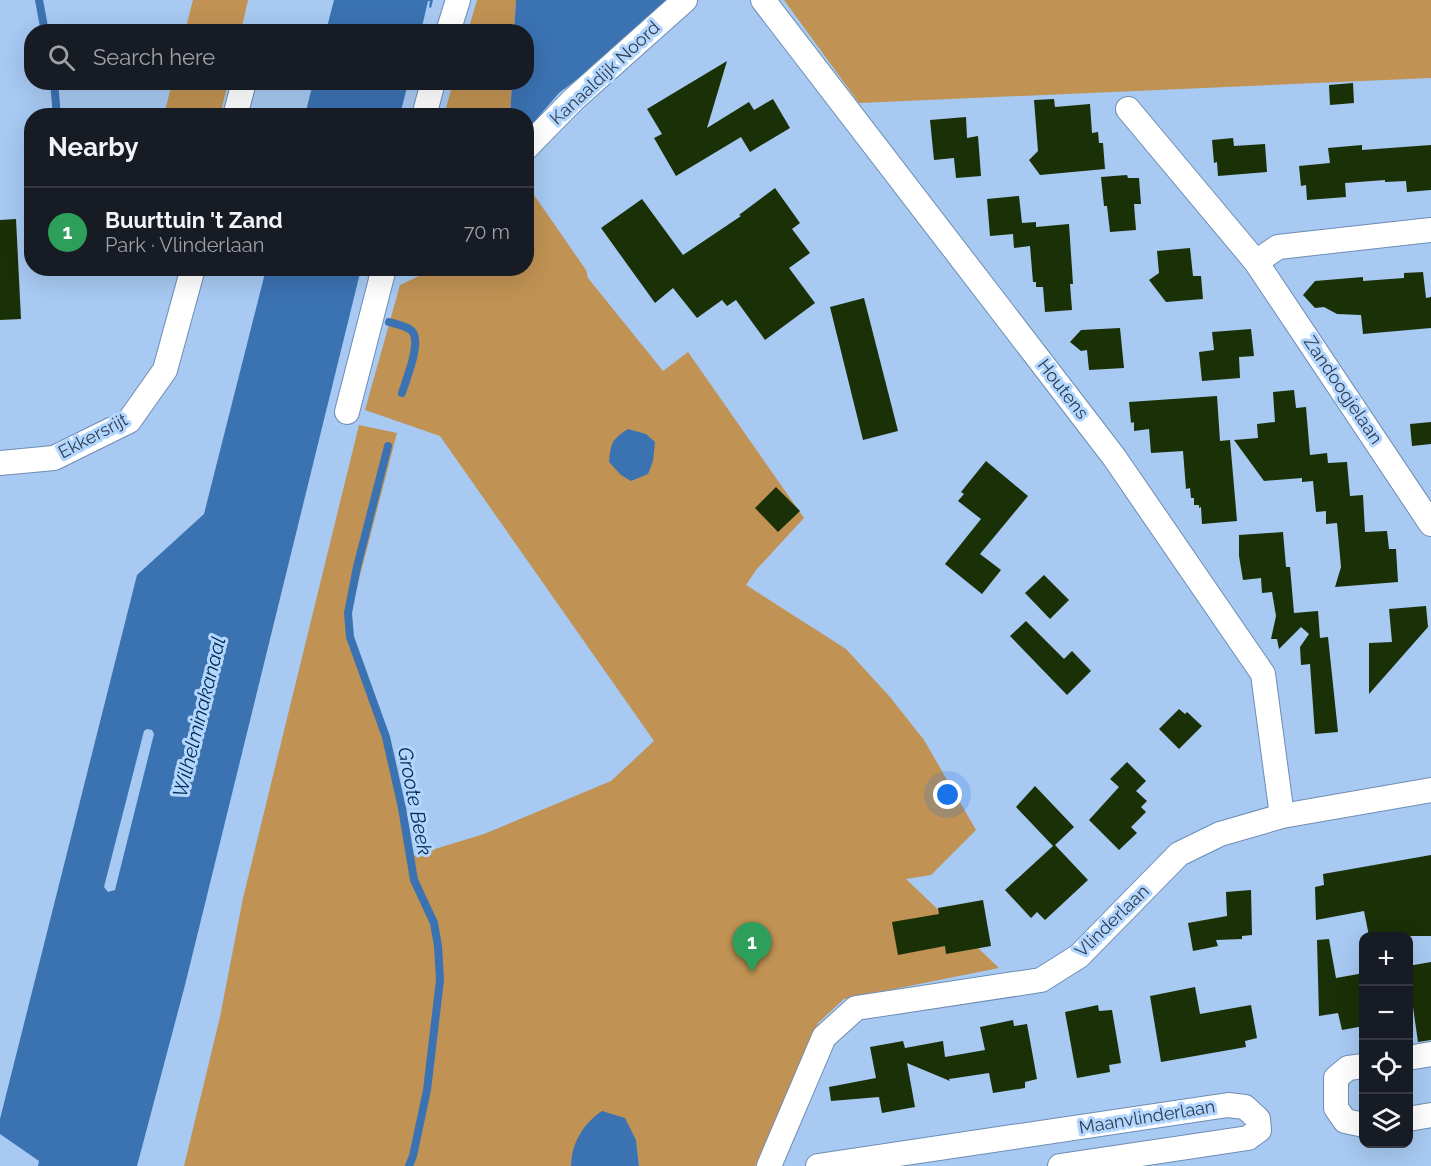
<!DOCTYPE html>
<html lang="en">
<head>
<meta charset="utf-8">
<style>
  :root { --surface:#171b24; --page:#242831; --text:#f1f3f6; --muted:#9ea1a6; --line:#363941; --accent:#0f766e }
  body { margin:0; font-family:Raleway,sans-serif; background:var(--page); color:var(--text) }
  .controls { position:absolute; right:18px; bottom:18px; display:grid; overflow:hidden; border-radius:12px; box-shadow:0 6px 24px #0002 }
  .controls button { width:54px; height:54px; display:grid; place-items:center; padding:0; border:0; border-bottom:2px solid var(--line); background:var(--surface); color:var(--text); font:30px sans-serif }
  .you { position:absolute; left:948px; top:795px; width:21px; height:21px; margin:-15px; border:4px solid #fff; border-radius:50%; background:#1a73e8; box-shadow:0 0 0 9px #1a73e833 }
  .badge { display:grid; place-items:center; width:39px; height:39px; border-radius:50%; background:var(--accent); color:#fff; font-size:20px; font-weight:700 }
  .pin { position:absolute; translate:-50% -50px; filter:drop-shadow(0 2px 3px #0008) }
  .pin::after { content:''; position:absolute; top:32px; width:21px; height:18px; background:inherit; clip-path:polygon(0 0,100% 0,50% 100%) }
  .list { margin:0; padding:0; list-style:none }
  h2 { display:flex; justify-content:space-between; align-items:center; height:78px; margin:0; padding:0 24px; font-size:26px }
  h2 small { font-size:20px; font-weight:400; color:var(--muted) }
  .list li { display:grid; grid-template-columns:39px 1fr auto; gap:18px; align-items:center; box-sizing:border-box; height:90px; padding:0 24px; border-top:2px solid var(--line) }
  .list b { display:block; font-size:22px; white-space:nowrap }
  .list p { margin:0; font-size:20px; white-space:nowrap; color:var(--muted) }
  .list em { font-size:20px; font-style:normal; color:var(--muted) }
  .icon { flex:none; width:33px; height:33px; fill:none; stroke:currentColor; stroke-width:2; stroke-linecap:round; stroke-linejoin:round }
  .map { position:relative; flex:none; width:1431px; height:1166px; overflow:hidden }
  .search { position:absolute; background:var(--surface); box-shadow:0 6px 24px #0002; left:24px; top:24px; width:510px; height:66px; display:flex; align-items:center; gap:15px; box-sizing:border-box; padding:0 21px; border-radius:24px; color:var(--muted); font-size:22px }
  .panel { position:absolute; background:var(--surface); box-shadow:0 6px 24px #0002; left:24px; top:108px; width:510px; height:168px; border-radius:24px }
  .map>svg:first-child { display:block }
  .green { fill:#c09253 }
  .water { fill:#3b72b2; fill-rule:evenodd }
  .lines { fill:none; stroke-linecap:round; stroke-linejoin:round }
  .stream { stroke:#3b72b2; stroke-width:8 }
  .building { fill:#1a3007 }
  .minor-casing { stroke:#6d8db4; stroke-width:26 }
  .minor { stroke:#fff; stroke-width:24 }
  .labels { text-anchor:middle; stroke-width:6; stroke-linejoin:round; paint-order:stroke }
  .street-label { font-size:18px; fill:#303d4e; stroke:#b3d6ff }
  .water-label { font-size:20px; font-style:italic; fill:#012a53; stroke:#b3d6ff }
</style>
</head>
<body>
<div class="map">
<svg width="1431" height="1166" viewBox="0 0 1431 1166">
  <rect width="100%" height="100%" fill="#a7c9f2"/>
  <g class="green">
    <path d="M 193,0 L 248,0 L 241,31 L 185,31 Z"/>
    <path d="M 477,0 L 516,0 L 514,31 L 468,31 Z"/>
    <path d="M 784,0 L 1431,0 L 1431,78 L 859,103 Z"/>
    <path d="M 172,83 L 228,83 L 220,115 L 164,115 Z"/>
    <path d="M 453,83 L 512,83 L 510,115 L 444,115 Z"/>
    <path d="M 527,185 L 586,270 L 588,278 L 663,371 L 688,352 L 804,518 L 756,570 L 746,585 L 846,649 L 890,697 L 924,740 L 976,830 L 931,875 L 906,879 L 999,968 L 844,999 L 818,1023 L 755,1166 L 639,1166 L 636,1140 L 571,1159 L 571,1166 L 184,1166 L 220,1017 L 243,898 L 359,425 L 397,433 L 346,629 L 372,692 L 397,781 L 412,856 L 484,834 L 611,781 L 654,741 L 440,436 L 365,410 L 400,285 L 434,269 L 526,268 Z"/>
  </g>
  <g class="water">
    <path d="M 334,0 L 433,0 L 431,8 L 429,7 L 430,1 L 428,1 L 421,31 L 326,31 Z"/>
    <path d="M 516,0 L 673,0 L 648,25 L 559,93 L 527,130 L 526,116 L 510,116 L 512,83 L 526,82 L 526,32 L 514,31 Z"/>
    <path d="M 313,83 L 313,82 L 408,83 L 400,115 L 305,115 Z"/>
    <path d="M 266,269 L 361,269 L 185,985 L 137,1166 L 38,1166 L 39,1161 L 0,1134 L 0,1119 L 137,575 L 204,514 ZM 147,729 L 152,730 L 154,734 L 115,890 L 108,892 L 104,887 L 144,731 Z"/>
    <path d="M 628,429 L 646,434 L 655,442 L 653,461 L 648,474 L 631,481 L 621,475 L 609,462 C 611,443 611,440 628,429 Z"/>
    <path d="M 602,1111 L 625,1118 L 636,1140 L 639,1166 L 571,1166 C 571,1143 584,1123 602,1111 Z"/>
  </g>
  <g class="lines">
    <g class="stream">
      <path d="M 39,0 L 45,32"/>
      <path d="M 54,82 L 57,116"/>
      <path d="M 389,322 C 396,324 407,326 412,331 C 422,343 406,379 402,393"/>
      <path d="M 388,446 L 357,567 L 348,613 L 350,637 L 386,737 L 402,808 L 414,880 L 434,923 L 438,946 L 440,980 L 427,1090 L 413,1156 L 409,1166"/>
    </g>
  </g>
  <g class="building">
    <path d="M 727,61 L 707,128 L 749,102 L 754,110 L 773,99 L 790,128 L 750,152 L 741,137 L 676,176 L 654,138 L 662,134 L 647,109 Z"/>
    <path d="M 1353,83 L 1354,103 L 1330,105 L 1329,85 Z"/>
    <path d="M 1054,99 L 1055,107 L 1090,104 L 1092,133 L 1098,132 L 1099,143 L 1103,143 L 1105,169 L 1040,175 L 1029,160 L 1038,151 L 1034,100 Z"/>
    <path d="M 966,117 L 967,138 L 978,136 L 981,176 L 956,178 L 954,158 L 934,160 L 930,120 Z"/>
    <path d="M 1233,138 L 1234,146 L 1265,144 L 1267,172 L 1218,176 L 1217,162 L 1214,163 L 1212,140 Z"/>
    <path d="M 1362,145 L 1362,150 L 1431,145 L 1431,190 L 1407,192 L 1406,181 L 1385,182 L 1385,180 L 1345,183 L 1346,197 L 1307,200 L 1306,185 L 1301,186 L 1299,166 L 1330,163 L 1328,148 Z"/>
    <path d="M 1127,175 L 1128,178 L 1139,178 L 1141,204 L 1134,204 L 1136,230 L 1110,232 L 1107,206 L 1104,206 L 1101,177 Z"/>
    <path d="M 775,188 L 800,223 L 792,229 L 810,253 L 789,268 L 815,303 L 765,340 L 736,300 L 727,306 L 722,300 L 697,318 L 673,288 L 655,303 L 601,228 L 642,199 L 683,255 L 741,216 L 739,215 Z"/>
    <path d="M 1019,196 L 1022,223 L 1036,222 L 1036,227 L 1069,224 L 1073,284 L 1070,284 L 1072,310 L 1045,312 L 1043,287 L 1036,287 L 1036,282 L 1033,282 L 1030,246 L 1014,248 L 1013,234 L 990,236 L 987,199 Z"/>
    <path d="M 16,219 L 21,319 L 0,320 L 0,220 Z"/>
    <path d="M 1190,248 L 1193,276 L 1201,276 L 1203,299 L 1166,302 L 1149,280 L 1159,273 L 1157,251 Z"/>
    <path d="M 1423,272 L 1426,298 L 1431,297 L 1431,328 L 1363,334 L 1361,315 L 1337,314 L 1324,307 L 1315,308 L 1303,295 L 1315,281 L 1363,277 L 1363,281 L 1404,278 L 1404,273 Z"/>
    <path d="M 864,298 L 898,431 L 863,440 L 830,307 Z"/>
    <path d="M 1120,328 L 1124,368 L 1089,370 L 1087,350 L 1081,351 L 1070,342 L 1081,330 Z"/>
    <path d="M 1251,329 L 1254,356 L 1239,357 L 1240,378 L 1202,381 L 1199,352 L 1214,350 L 1212,332 Z"/>
    <path d="M 1294,390 L 1296,408 L 1306,407 L 1310,455 L 1327,453 L 1328,463 L 1347,462 L 1350,496 L 1363,495 L 1365,532 L 1387,531 L 1389,549 L 1396,549 L 1398,582 L 1335,587 L 1341,567 L 1337,523 L 1326,524 L 1326,511 L 1316,512 L 1313,481 L 1302,482 L 1302,478 L 1264,481 L 1234,440 L 1258,438 L 1257,424 L 1275,422 L 1273,392 Z"/>
    <path d="M 1217,396 L 1220,441 L 1230,440 L 1237,521 L 1202,524 L 1201,507 L 1199,508 L 1199,505 L 1194,505 L 1194,498 L 1191,498 L 1190,488 L 1186,489 L 1183,451 L 1151,453 L 1149,429 L 1134,431 L 1134,422 L 1131,423 L 1129,402 Z"/>
    <path d="M 1431,422 L 1431,444 L 1412,446 L 1410,424 Z"/>
    <path d="M 986,461 L 1028,496 L 980,554 L 1001,570 L 982,594 L 945,564 L 981,519 L 958,501 L 964,494 L 961,492 Z"/>
    <path d="M 776,487 L 800,511 L 778,532 L 755,508 Z"/>
    <path d="M 1283,532 L 1286,567 L 1290,567 L 1294,613 L 1318,611 L 1320,638 L 1328,637 L 1338,732 L 1315,734 L 1310,664 L 1301,665 L 1300,647 L 1309,634 L 1301,627 L 1279,649 L 1277,639 L 1271,639 L 1276,616 L 1272,592 L 1262,593 L 1261,578 L 1243,580 L 1239,556 L 1239,535 Z"/>
    <path d="M 1044,575 L 1069,600 L 1050,619 L 1025,593 Z"/>
    <path d="M 1426,606 L 1428,627 L 1369,694 L 1369,643 L 1392,642 L 1389,609 Z"/>
    <path d="M 1026,621 L 1064,659 L 1072,651 L 1091,671 L 1067,695 L 1010,636 Z"/>
    <path d="M 1179,709 L 1185,714 L 1187,712 L 1202,726 L 1179,749 L 1159,729 Z"/>
    <path d="M 1127,762 L 1146,781 L 1136,791 L 1147,801 L 1141,807 L 1146,812 L 1131,827 L 1137,833 L 1119,850 L 1089,820 L 1119,787 L 1110,779 Z"/>
    <path d="M 1035,786 L 1074,827 L 1055,845 L 1088,880 L 1045,920 L 1037,912 L 1031,918 L 1005,890 L 1053,846 L 1016,807 Z"/>
    <path d="M 1431,855 L 1431,936 L 1369,936 L 1364,911 L 1316,920 L 1315,887 L 1324,885 L 1323,874 Z"/>
    <path d="M 1251,890 L 1252,935 L 1242,936 L 1242,939 L 1216,940 L 1218,946 L 1193,951 L 1188,923 L 1227,916 L 1226,892 Z"/>
    <path d="M 983,900 L 991,946 L 946,954 L 945,946 L 898,955 L 892,922 L 939,914 L 938,908 Z"/>
    <path d="M 1329,939 L 1336,978 L 1364,973 L 1364,1026 L 1342,1030 L 1338,1013 L 1319,1016 L 1317,940 Z"/>
    <path d="M 1431,962 L 1431,1040 L 1418,1042 L 1412,1000 L 1408,1000 L 1408,966 Z"/>
    <path d="M 1195,987 L 1200,1014 L 1251,1005 L 1257,1038 L 1245,1041 L 1246,1047 L 1161,1062 L 1150,996 Z"/>
    <path d="M 1098,1005 L 1099,1011 L 1112,1010 L 1121,1063 L 1109,1065 L 1110,1072 L 1077,1078 L 1065,1012 Z"/>
    <path d="M 1013,1020 L 1014,1026 L 1027,1024 L 1037,1079 L 1025,1082 L 1025,1088 L 993,1093 L 989,1073 L 949,1079 L 950,1081 L 907,1063 L 915,1107 L 882,1113 L 879,1097 L 831,1101 L 829,1087 L 876,1078 L 870,1047 L 903,1041 L 905,1048 L 943,1041 L 945,1057 L 985,1050 L 980,1027 Z"/>
  </g>
  <g class="lines">
    <defs>
      <g id="minor">
        <path d="M 763,0 L 1114,457 L 1263,674 L 1282,816"/>
        <path d="M 448,32 L 458,0"/>
        <path d="M 1128,109 L 1256,262"/>
        <path d="M 235,116 L 244,82"/>
        <path d="M 424,116 L 433,82"/>
        <path d="M 526,148 L 574,99 L 685,0"/>
        <path d="M 1431,230 L 1278,247 L 1256,262 L 1431,524"/>
        <path d="M 347,412 L 384,268"/>
        <path d="M 0,463 L 54,458 L 129,421 L 165,370 L 193,268"/>
        <path d="M 1408,1058 L 1431,1054"/>
        <path d="M 1364,1066 L 1348,1068 L 1336,1078 L 1336,1108 L 1345,1121 L 1364,1125"/>
        <path d="M 1408,1119 L 1431,1115"/>
        <path d="M 769,1166 L 824,1037 L 856,1008 L 1041,980 L 1079,956 L 1179,854 L 1220,834 L 1282,816 L 1431,790"/>
        <path d="M 818,1166 L 1228,1105 L 1245,1107 L 1258,1119 L 1259,1130 L 1248,1138 L 1060,1166"/>
      </g>
    </defs>
    <use href="#minor" class="minor-casing"/>
    <use href="#minor" class="minor"/>
  </g>
  <g class="labels">
    <g class="street-label">
      <text transform="translate(605 73) rotate(-43)" y="6">Kanaaldijk Noord</text>
      <text transform="translate(1063 389) rotate(52)" y="6">Houtens</text>
      <text transform="translate(1343 390) rotate(56)" y="6">Zandoogjelaan</text>
      <text transform="translate(93 436) rotate(-28)" y="6">Ekkersrijt</text>
      <text transform="translate(1112 921) rotate(-44)" y="6">Vlinderlaan</text>
      <text transform="translate(1147 1117) rotate(-9)" y="6">Maanvlinderlaan</text>
    </g>
    <g class="water-label">
      <text transform="translate(199 717) rotate(-76)" y="7">Wilhelminakanaal</text>
      <text transform="translate(415 801) rotate(79)" y="7">Groote Beek</text>
    </g>
  </g>
</svg>
<div class="controls">
<button>+</button>
<button>−</button>
<button><svg class="icon" aria-label="locate" viewBox="0 0 24 24"><circle cx="12" cy="12" r="6"/><path d="M12 2v4M12 18v4M2 12h4M18 12h4"/></svg></button>
<button><svg class="icon" aria-label="layers" viewBox="0 0 24 24"><path d="M12 4l9 5-9 5-9-5zM3 14l9 5 9-5"/></svg></button>
</div>
<div class="you"></div>
<div class="pin badge" style="left:752px;top:972px;background:#2e9e5b">1</div>
<div class="search"><svg class="icon" aria-label="search" viewBox="0 0 24 24"><circle cx="10" cy="10" r="6"/><path d="M15 15l6 6"/></svg>Search here</div>
<section class="panel">
<h2>Nearby<small></small></h2>
<ul class="list">
<li><span class="badge" style="background:#2e9e5b">1</span><div><b>Buurttuin 't Zand</b><p>Park · Vlinderlaan</p></div><em>70 m</em></li>
</ul>
</section>
</div>
</body>
</html>
